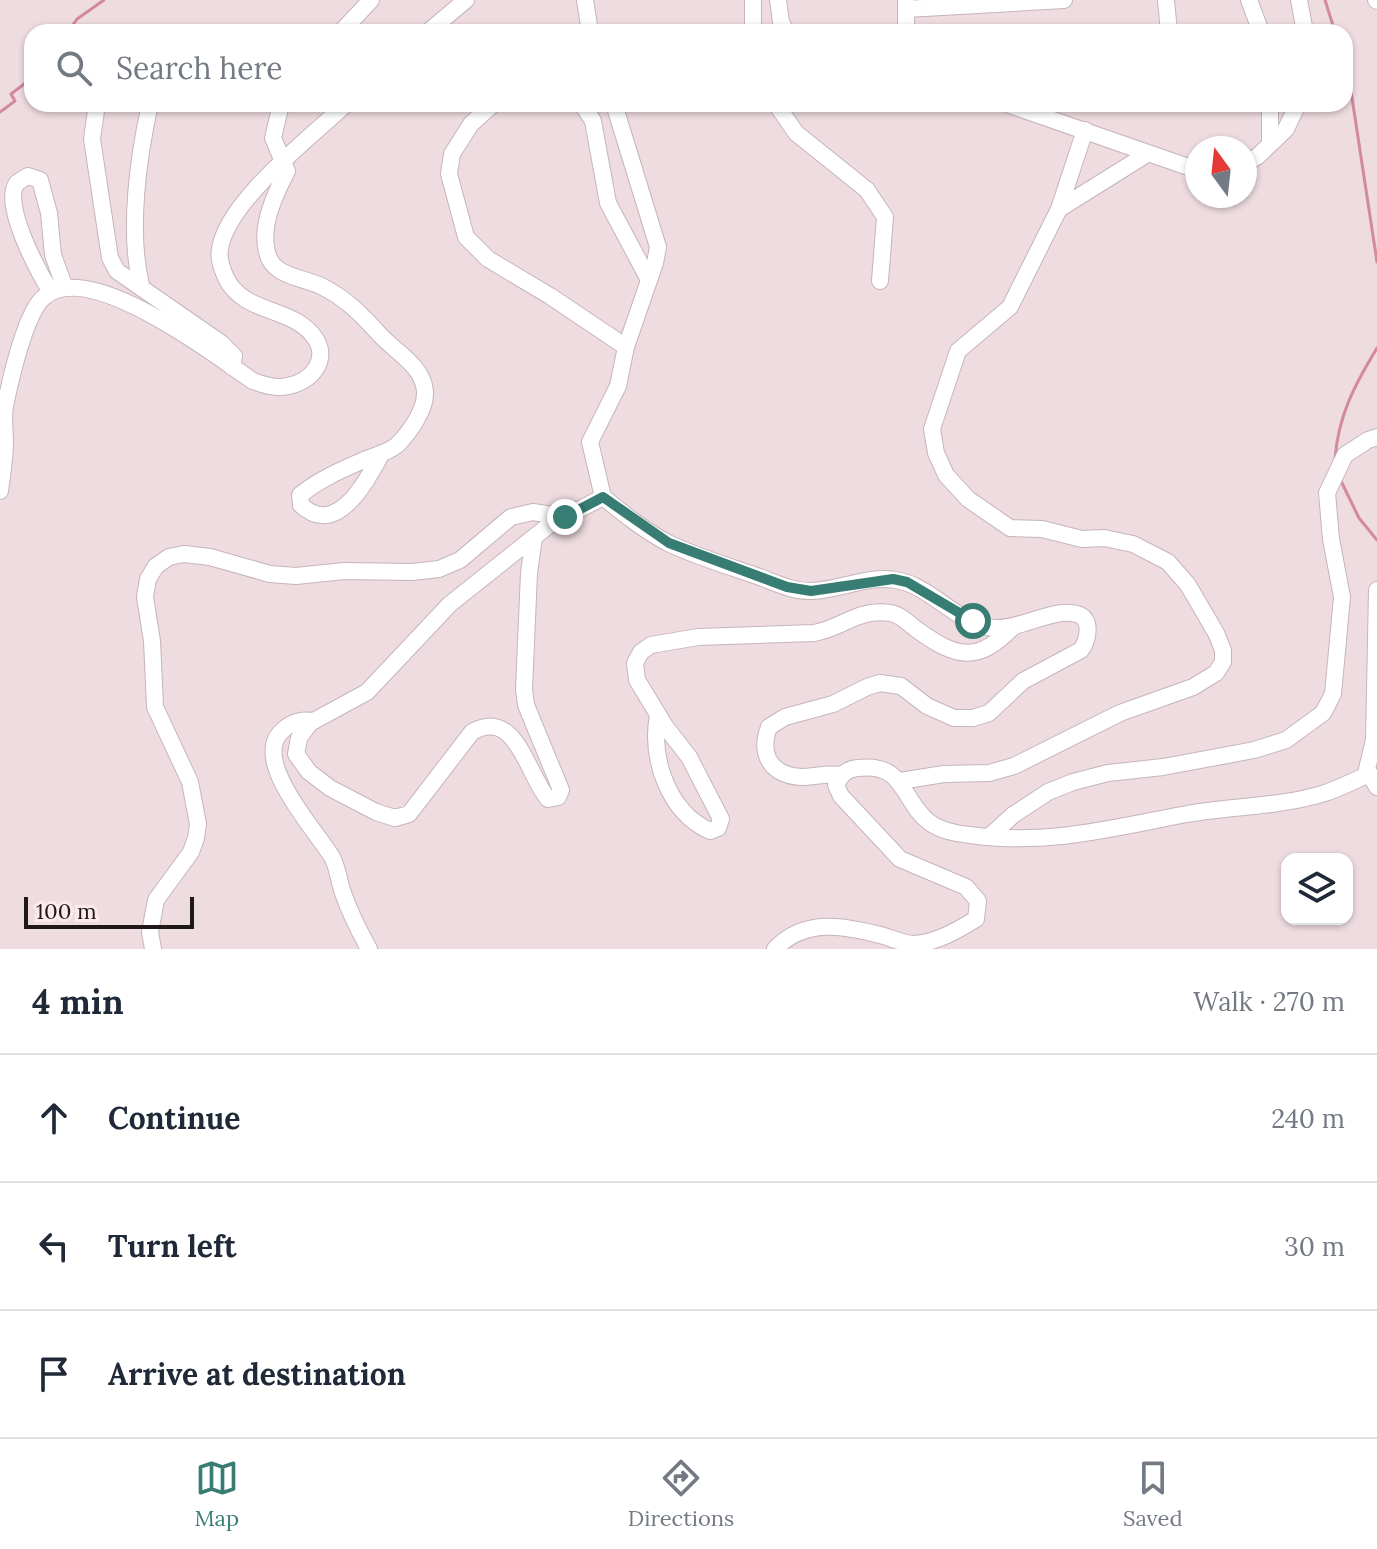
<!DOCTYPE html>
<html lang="en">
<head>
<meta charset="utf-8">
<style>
  :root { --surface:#fff; --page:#f2f2f3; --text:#1f2937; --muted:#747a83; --line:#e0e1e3; --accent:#377d73 }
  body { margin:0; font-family:Lora,serif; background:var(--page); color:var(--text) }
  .controls { position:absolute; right:24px; bottom:24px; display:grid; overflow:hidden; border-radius:16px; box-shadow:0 2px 6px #0004 }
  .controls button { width:72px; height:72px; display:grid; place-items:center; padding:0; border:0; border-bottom:2px solid var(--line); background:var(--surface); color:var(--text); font:40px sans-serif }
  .compass { position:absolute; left:1185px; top:136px; width:72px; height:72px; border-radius:50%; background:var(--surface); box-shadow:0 2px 6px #0004; rotate:345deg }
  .scale { position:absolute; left:24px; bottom:20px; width:170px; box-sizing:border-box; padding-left:8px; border:4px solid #1e1819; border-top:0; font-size:22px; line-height:28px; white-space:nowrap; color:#1e1819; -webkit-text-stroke:6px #fceaed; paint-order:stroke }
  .stop { position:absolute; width:24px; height:24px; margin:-18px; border:6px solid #377d73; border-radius:50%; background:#fff }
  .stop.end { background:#377d73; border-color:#fff; box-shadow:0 2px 8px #0008 }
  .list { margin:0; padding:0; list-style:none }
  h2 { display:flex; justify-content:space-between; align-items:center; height:104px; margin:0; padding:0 32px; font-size:34px }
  h2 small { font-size:26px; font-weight:400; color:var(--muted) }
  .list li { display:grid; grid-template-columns:52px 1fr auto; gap:24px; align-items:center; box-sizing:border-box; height:128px; padding:0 32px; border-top:2px solid var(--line) }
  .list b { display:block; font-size:30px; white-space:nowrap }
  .list em { font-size:26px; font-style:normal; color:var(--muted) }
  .icon { flex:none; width:44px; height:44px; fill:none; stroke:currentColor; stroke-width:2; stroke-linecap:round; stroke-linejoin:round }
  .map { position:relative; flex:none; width:1377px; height:949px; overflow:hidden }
  .search { position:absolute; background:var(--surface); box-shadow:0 2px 6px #0004; left:24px; right:24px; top:24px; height:88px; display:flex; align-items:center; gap:20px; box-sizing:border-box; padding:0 28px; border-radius:24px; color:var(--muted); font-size:30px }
  .sheet { height:488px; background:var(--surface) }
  nav { display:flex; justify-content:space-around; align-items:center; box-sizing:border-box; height:112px; border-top:2px solid var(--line); background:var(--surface); font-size:22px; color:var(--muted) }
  nav a { display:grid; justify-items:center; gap:4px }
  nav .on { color:var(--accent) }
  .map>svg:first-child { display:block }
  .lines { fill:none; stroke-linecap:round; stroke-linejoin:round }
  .stream { stroke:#d28a9c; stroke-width:3 }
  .minor-casing { stroke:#c6b5b9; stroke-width:18 }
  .minor { stroke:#fff; stroke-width:16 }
  .route { stroke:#377d73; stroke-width:10 }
</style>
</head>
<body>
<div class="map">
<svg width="1377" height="949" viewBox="0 0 1377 949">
  <rect width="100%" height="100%" fill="#eedce0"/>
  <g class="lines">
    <g class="stream">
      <path d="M 1325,0 L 1335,32"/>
      <path d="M 68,32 L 77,19 L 104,0"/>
      <path d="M 1345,64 L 1349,78 L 1377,262"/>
      <path d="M 0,112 L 15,101 L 11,94 L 32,78"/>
      <path d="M 1335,459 C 1338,416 1355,384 1377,348"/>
      <path d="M 1341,481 L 1359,518 L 1377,540"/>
    </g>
    <defs>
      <g id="minor">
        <path d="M 585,0 L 590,32"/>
        <path d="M 753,0 L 753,32"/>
        <path d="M 778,0 L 781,22 L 786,32"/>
        <path d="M 1166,0 L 1169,32"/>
        <path d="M 1249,0 L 1261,32"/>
        <path d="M 1299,0 L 1305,32"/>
        <path d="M 1376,0 L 1377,1"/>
        <path d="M 906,2 L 906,32"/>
        <path d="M 906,9 L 1064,0"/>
        <path d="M 341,32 L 371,0"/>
        <path d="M 428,32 L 466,0"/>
        <path d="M 97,104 L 92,139 L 110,258 L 117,271 L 221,343 L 234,356 L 232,367"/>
        <path d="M 281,104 L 273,138 L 287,171 C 275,194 260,226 267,252 C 272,277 303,277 321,286 C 346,298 363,316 381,336 C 396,352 424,367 425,392 C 426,410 409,433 397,445 C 389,452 374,456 364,460 C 341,470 320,479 300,495 L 301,505 C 337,539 367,480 382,453"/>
        <path d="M 493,104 L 471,124 L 452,154 L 449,174 L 466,237 L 488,259 L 550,296 L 626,347"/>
        <path d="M 582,104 L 593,121 L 608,203 L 649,280"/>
        <path d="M 614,104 L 658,247 L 655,263 L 626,347 L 618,386 L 590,442 L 603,497 C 624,514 645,531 668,543 C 695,556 725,565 754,575 C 772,581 792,592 812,591 C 840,590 868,575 896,580 C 932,586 956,624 994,628 C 1020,630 1054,607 1077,614 C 1093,618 1088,640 1081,650 L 1023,681 L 989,713 L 973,718 L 954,718 L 927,706 L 901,686 L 880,683 L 867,687 L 833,704 L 785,717 L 769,727 C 759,754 770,775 801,777 C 814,777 827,773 841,775"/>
        <path d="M 776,104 L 796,133 L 867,190 L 885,217 L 880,281"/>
        <path d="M 1007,104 L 1197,170"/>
        <path d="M 1270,104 L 1270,144"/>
        <path d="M 1245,164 L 1258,156 L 1286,129 L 1298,104"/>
        <path d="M 1059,209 L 1147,154"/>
        <path d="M 141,285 C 128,231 138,158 150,104"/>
        <path d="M 51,292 C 39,273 1,203 17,183 C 18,182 26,177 28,176 L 40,180 L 49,213 L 53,255 L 65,288"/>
        <path d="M 0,491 C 2,475 5,459 5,443 C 5,431 3,418 5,406 C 10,382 25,314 43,298 C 87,256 214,355 253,381 C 264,385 276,389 288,386 C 311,382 330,360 315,338 C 293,306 244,315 226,278 C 222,269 218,259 220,249 C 227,201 311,137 346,104"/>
        <path d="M 534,538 L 529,573 L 524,689 L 526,705 L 561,790 L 558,797 L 548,799 C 527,774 516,707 472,732 L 409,814 L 395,818 L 376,812 L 330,788 L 309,772 L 296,754 L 299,738 L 310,723 L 367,692 L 450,604 L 548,526 L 603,497"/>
        <path d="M 1377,590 L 1374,740 L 1367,769 L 1377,787"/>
        <path d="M 658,715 C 650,758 668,812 710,831 L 718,828 L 721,819 L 689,757 L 665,726 L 637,680 L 635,663 L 641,652 L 651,645 L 698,637 L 814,633 C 843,628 858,608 890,613 C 900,614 908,623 916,629 C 956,658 977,664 1013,627"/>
        <path d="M 313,721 C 300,719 290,722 280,733 C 253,763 317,832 332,857 C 338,868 339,882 343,893 C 350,913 359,931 369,949"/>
        <path d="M 900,781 L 944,774 L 989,773 L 1014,766 L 1120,713 L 1193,687 L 1216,673 L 1223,662 L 1223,650 L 1216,633 L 1188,585 L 1168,562 L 1133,544 L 1104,538 L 1082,539 L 1042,529 L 1010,528 L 968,499 L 946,475 L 936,453 L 932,429 L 958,351 L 1010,307 L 1059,209 L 1085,130"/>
        <path d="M 989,837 L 1013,815 L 1048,792 L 1073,782 L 1108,773 L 1163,767 L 1254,750 L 1286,740 L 1323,713 L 1333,694 L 1342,597 L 1331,539 L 1327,493 L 1345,455 L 1368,440 L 1377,437"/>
        <path d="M 153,949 L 150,932 L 156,900 L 191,852 L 196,838 L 198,824 L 190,782 L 155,707 L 152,641 L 145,597 L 148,579 L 156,566 L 169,557 L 184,554 L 210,557 L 270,574 L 296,576 L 344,571 L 412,572 L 439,569 L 460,560 L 511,517 L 533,512 L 565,517"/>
        <path d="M 775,949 C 805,917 846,926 884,936 C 893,939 905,944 914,944 C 936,943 958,930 976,919 L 978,901 L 966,887 L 900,859 L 841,796 L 836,785 C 841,775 846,769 858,768 C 905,762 901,800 929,822 C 939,830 957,834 970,835 C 1047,846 1112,828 1187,814 C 1232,806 1281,807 1325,793 C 1340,788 1355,780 1370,774"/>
      </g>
    </defs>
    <use href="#minor" class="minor-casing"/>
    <use href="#minor" class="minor"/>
  </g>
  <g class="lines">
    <path class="route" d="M 565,517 L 603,497 L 669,543 L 787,587 L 811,591 L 893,579 L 907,582 L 973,621"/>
  </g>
</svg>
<div class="controls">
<button><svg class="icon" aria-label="layers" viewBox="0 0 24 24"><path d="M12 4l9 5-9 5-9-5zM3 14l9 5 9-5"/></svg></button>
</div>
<svg class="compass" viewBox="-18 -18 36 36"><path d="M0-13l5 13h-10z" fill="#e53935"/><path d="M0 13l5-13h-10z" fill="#747a83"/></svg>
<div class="scale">100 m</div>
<div class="stop" style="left:973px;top:621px"></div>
<div class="stop end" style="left:565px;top:517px"></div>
<div class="search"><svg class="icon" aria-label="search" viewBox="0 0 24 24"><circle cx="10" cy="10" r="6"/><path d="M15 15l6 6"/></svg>Search here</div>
</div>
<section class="sheet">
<h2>4 min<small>Walk · 270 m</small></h2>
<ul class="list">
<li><svg class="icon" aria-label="ahead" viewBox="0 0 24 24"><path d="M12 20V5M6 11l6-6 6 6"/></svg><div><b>Continue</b></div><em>240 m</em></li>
<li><svg class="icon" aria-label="left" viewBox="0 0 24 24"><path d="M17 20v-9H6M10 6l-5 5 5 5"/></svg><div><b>Turn left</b></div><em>30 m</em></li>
<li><svg class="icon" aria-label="arrive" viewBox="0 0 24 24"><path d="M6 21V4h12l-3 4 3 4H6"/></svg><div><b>Arrive at destination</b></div></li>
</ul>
</section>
<nav>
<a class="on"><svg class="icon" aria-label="map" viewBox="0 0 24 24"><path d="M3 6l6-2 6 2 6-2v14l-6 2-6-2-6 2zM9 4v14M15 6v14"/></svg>Map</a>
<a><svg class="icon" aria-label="directions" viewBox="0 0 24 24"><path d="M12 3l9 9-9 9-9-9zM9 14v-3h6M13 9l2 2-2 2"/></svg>Directions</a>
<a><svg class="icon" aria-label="saved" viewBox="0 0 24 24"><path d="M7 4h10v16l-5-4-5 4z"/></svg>Saved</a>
</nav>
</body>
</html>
